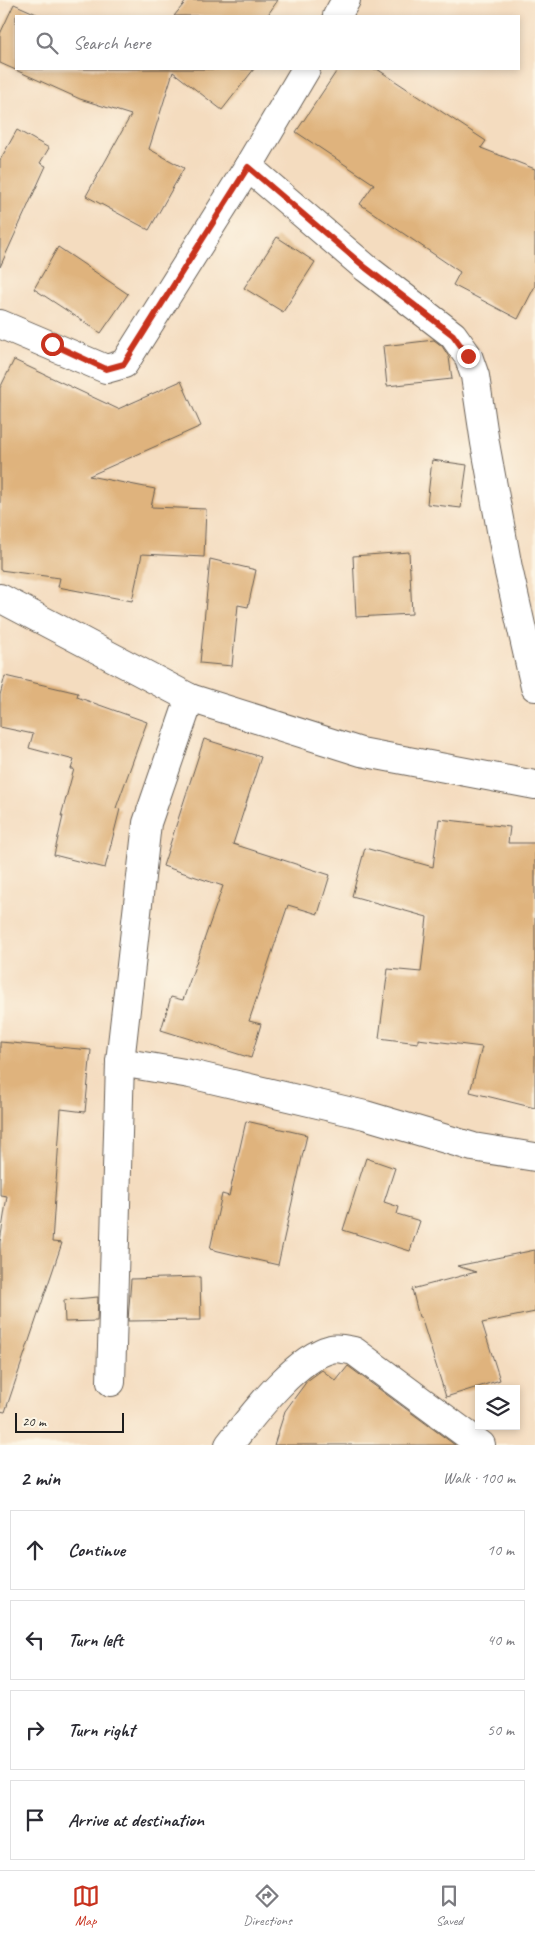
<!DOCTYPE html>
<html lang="en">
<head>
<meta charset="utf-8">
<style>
  :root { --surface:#fff; --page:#f7f7f7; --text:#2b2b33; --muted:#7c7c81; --line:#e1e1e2; --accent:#c8321e }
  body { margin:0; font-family:Caveat,sans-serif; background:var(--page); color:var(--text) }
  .controls { position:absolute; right:15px; bottom:15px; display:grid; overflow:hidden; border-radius:0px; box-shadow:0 2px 8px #0003 }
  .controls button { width:45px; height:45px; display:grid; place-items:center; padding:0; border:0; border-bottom:1px solid var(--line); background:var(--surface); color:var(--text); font:25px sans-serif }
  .scale { position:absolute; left:15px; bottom:12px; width:109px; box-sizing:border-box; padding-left:5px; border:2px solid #1c1c1c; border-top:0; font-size:14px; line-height:18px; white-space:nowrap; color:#1c1c1c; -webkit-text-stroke:4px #fcf5e5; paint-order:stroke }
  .stop { position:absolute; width:15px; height:15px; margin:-11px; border:4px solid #c8321e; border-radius:50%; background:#fff }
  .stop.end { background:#c8321e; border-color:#fff; box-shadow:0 1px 5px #0008 }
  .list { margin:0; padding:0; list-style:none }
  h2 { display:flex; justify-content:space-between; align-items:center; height:65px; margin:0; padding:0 20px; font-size:21px }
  h2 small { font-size:16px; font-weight:400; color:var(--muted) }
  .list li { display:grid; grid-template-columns:32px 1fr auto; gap:15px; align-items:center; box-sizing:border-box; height:80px; margin:0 10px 10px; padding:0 10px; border:1px solid var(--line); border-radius:0px }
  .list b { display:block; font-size:19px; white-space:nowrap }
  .list em { font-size:16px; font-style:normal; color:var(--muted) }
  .icon { flex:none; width:28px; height:28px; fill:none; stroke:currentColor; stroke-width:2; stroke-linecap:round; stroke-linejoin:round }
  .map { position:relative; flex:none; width:535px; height:1445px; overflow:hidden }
  .search { position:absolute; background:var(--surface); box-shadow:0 2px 8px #0003; left:15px; right:15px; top:15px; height:55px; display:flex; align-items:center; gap:12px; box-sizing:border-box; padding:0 18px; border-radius:0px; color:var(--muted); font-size:19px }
  .sheet { height:425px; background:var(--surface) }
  nav { display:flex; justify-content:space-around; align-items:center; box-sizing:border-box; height:70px; border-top:1px solid var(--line); background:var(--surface); font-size:14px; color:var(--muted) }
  nav a { display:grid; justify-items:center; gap:2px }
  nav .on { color:var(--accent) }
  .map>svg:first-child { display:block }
  .building { fill:#dfb37d }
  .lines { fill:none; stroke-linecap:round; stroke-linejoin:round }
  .minor-casing { stroke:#685f55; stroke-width:30 }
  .minor { stroke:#fff; stroke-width:28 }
  .route { stroke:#c8321e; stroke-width:6 }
</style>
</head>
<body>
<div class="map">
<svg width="535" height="1445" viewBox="0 0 535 1445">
  <rect width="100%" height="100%" fill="#fcf5e5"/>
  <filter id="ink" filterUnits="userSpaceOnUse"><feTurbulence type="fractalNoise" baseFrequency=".02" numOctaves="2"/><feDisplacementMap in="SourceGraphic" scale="10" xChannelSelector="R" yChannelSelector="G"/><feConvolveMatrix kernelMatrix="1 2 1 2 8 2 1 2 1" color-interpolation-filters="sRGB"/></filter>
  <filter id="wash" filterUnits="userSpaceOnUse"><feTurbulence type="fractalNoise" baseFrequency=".0096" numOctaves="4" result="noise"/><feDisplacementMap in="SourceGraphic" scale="20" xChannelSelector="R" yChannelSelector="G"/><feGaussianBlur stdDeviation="1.12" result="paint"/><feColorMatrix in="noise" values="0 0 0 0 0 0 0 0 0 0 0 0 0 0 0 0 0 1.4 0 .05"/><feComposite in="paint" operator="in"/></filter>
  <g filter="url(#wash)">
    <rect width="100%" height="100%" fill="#f4dcbf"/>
    <g id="blocks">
      <g class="building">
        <path d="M 187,0 L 278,0 L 267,16 L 174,16 Z"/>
        <path d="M 14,4 L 41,16 L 16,16 L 16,69 L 254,69 L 222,110 L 173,72 L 149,149 L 184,168 L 149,230 L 86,196 L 131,115 L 80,99 L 0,63 L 0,34 Z"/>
        <path d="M 338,69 L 377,69 L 486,141 L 481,148 L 535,169 L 535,286 L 518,319 L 453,285 L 460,272 L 360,204 L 374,184 L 296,132 Z"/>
        <path d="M 17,130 L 49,148 L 40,163 L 46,166 L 0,267 L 0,160 Z"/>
        <path d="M 277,237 L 315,262 L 283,312 L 244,288 Z"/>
        <path d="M 58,247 L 128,294 L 101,333 L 34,289 Z"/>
        <path d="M 434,340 L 442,346 L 449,357 L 452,379 L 387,386 L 383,346 Z"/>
        <path d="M 14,360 L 118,409 L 181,381 L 201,426 L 89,476 L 155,489 L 151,507 L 206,509 L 204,557 L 142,554 L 132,601 L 58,587 L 60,578 L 0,570 L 0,388 Z"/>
        <path d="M 432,460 L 467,465 L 461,508 L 427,504 Z"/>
        <path d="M 409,552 L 412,614 L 356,617 L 353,556 Z"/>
        <path d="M 210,559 L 256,570 L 248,607 L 238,605 L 232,666 L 200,663 Z"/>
        <path d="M 5,676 L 78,693 L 77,697 L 147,722 L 116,808 L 120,809 L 105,868 L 54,855 L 63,816 L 61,816 L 74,769 L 71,769 L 74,760 L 29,748 L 33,734 L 0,727 L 0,695 Z"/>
        <path d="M 204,739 L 261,757 L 233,844 L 330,875 L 318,914 L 288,905 L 249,1021 L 261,1024 L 251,1058 L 161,1030 L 171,997 L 183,1000 L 223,886 L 163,866 Z"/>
        <path d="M 439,819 L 510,827 L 508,843 L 535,843 L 535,1108 L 470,1092 L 482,1047 L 418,1039 L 418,1043 L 379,1038 L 388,969 L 421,972 L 427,917 L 352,896 L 365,848 L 433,867 Z"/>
        <path d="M 0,1042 L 91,1050 L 85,1112 L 61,1109 L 52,1242 L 62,1243 L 5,1412 L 0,1411 L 0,1242 L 7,1196 L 0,1195 Z"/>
        <path d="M 246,1121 L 307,1135 L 278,1265 L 210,1249 L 222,1194 L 229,1196 Z"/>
        <path d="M 366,1158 L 395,1168 L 384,1202 L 399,1207 L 397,1214 L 420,1221 L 410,1251 L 343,1230 Z"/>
        <path d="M 535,1250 L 535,1312 L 482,1323 L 500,1380 L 446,1397 L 421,1317 L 419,1317 L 412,1289 L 476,1272 L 457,1266 Z"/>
        <path d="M 200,1277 L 201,1320 L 128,1321 L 131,1279 Z"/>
        <path d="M 98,1297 L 97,1321 L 65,1322 L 64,1300 Z"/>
        <path d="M 348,1366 L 455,1445 L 274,1445 L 285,1411 L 307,1381 L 322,1370 L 336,1381 Z"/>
      </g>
    </g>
  </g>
  <g filter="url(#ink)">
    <use href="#blocks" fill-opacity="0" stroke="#685f55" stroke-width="1"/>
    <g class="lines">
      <defs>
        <g id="minor">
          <path d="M 337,16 L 346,0"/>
          <path d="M 248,167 L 366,268 L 453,335 L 468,356 L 475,376 L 485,443 L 508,568 L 535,687"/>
          <path d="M 0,324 L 106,369 L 124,364 L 248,167 L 306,69"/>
          <path d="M 0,598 L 190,698 L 361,752 L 535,785"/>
          <path d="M 120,1062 L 190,1074 L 365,1115 L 473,1147 L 535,1157"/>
          <path d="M 111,1382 L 120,1062 L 139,895 L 147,823 L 190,698"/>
          <path d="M 229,1445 C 252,1416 295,1358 331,1349 C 338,1347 348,1350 354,1351 L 481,1445"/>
        </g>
      </defs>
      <use href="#minor" class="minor-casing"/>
      <use href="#minor" class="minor"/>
    </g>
  </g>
  <g class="lines" filter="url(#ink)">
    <path class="route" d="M 52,344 L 106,369 L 124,364 L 248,167 L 366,268 L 453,335 L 468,356"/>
  </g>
</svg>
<div class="controls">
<button><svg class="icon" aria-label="layers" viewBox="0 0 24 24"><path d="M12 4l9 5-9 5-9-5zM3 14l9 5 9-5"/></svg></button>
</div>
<div class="scale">20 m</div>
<div class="stop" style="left:52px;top:344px"></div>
<div class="stop end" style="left:468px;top:356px"></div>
<div class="search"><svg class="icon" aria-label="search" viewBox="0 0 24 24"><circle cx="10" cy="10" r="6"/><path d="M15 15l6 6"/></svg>Search here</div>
</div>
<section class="sheet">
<h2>2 min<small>Walk · 100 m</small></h2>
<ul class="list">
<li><svg class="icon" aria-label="ahead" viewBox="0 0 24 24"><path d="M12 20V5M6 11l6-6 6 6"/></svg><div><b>Continue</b></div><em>10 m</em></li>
<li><svg class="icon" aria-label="left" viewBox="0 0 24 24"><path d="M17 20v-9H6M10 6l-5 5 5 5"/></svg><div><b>Turn left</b></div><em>40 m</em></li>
<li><svg class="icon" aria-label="right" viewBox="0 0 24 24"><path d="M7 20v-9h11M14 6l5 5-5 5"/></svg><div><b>Turn right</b></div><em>50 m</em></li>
<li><svg class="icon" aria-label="arrive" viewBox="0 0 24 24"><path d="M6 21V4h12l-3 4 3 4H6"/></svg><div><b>Arrive at destination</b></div></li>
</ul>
</section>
<nav>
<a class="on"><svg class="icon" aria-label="map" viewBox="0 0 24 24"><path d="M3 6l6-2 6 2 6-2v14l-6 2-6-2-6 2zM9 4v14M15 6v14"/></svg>Map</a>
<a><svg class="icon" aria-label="directions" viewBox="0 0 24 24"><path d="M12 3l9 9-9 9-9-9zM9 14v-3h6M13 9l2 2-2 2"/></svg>Directions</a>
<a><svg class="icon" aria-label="saved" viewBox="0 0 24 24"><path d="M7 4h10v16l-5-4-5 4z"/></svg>Saved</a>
</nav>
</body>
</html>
